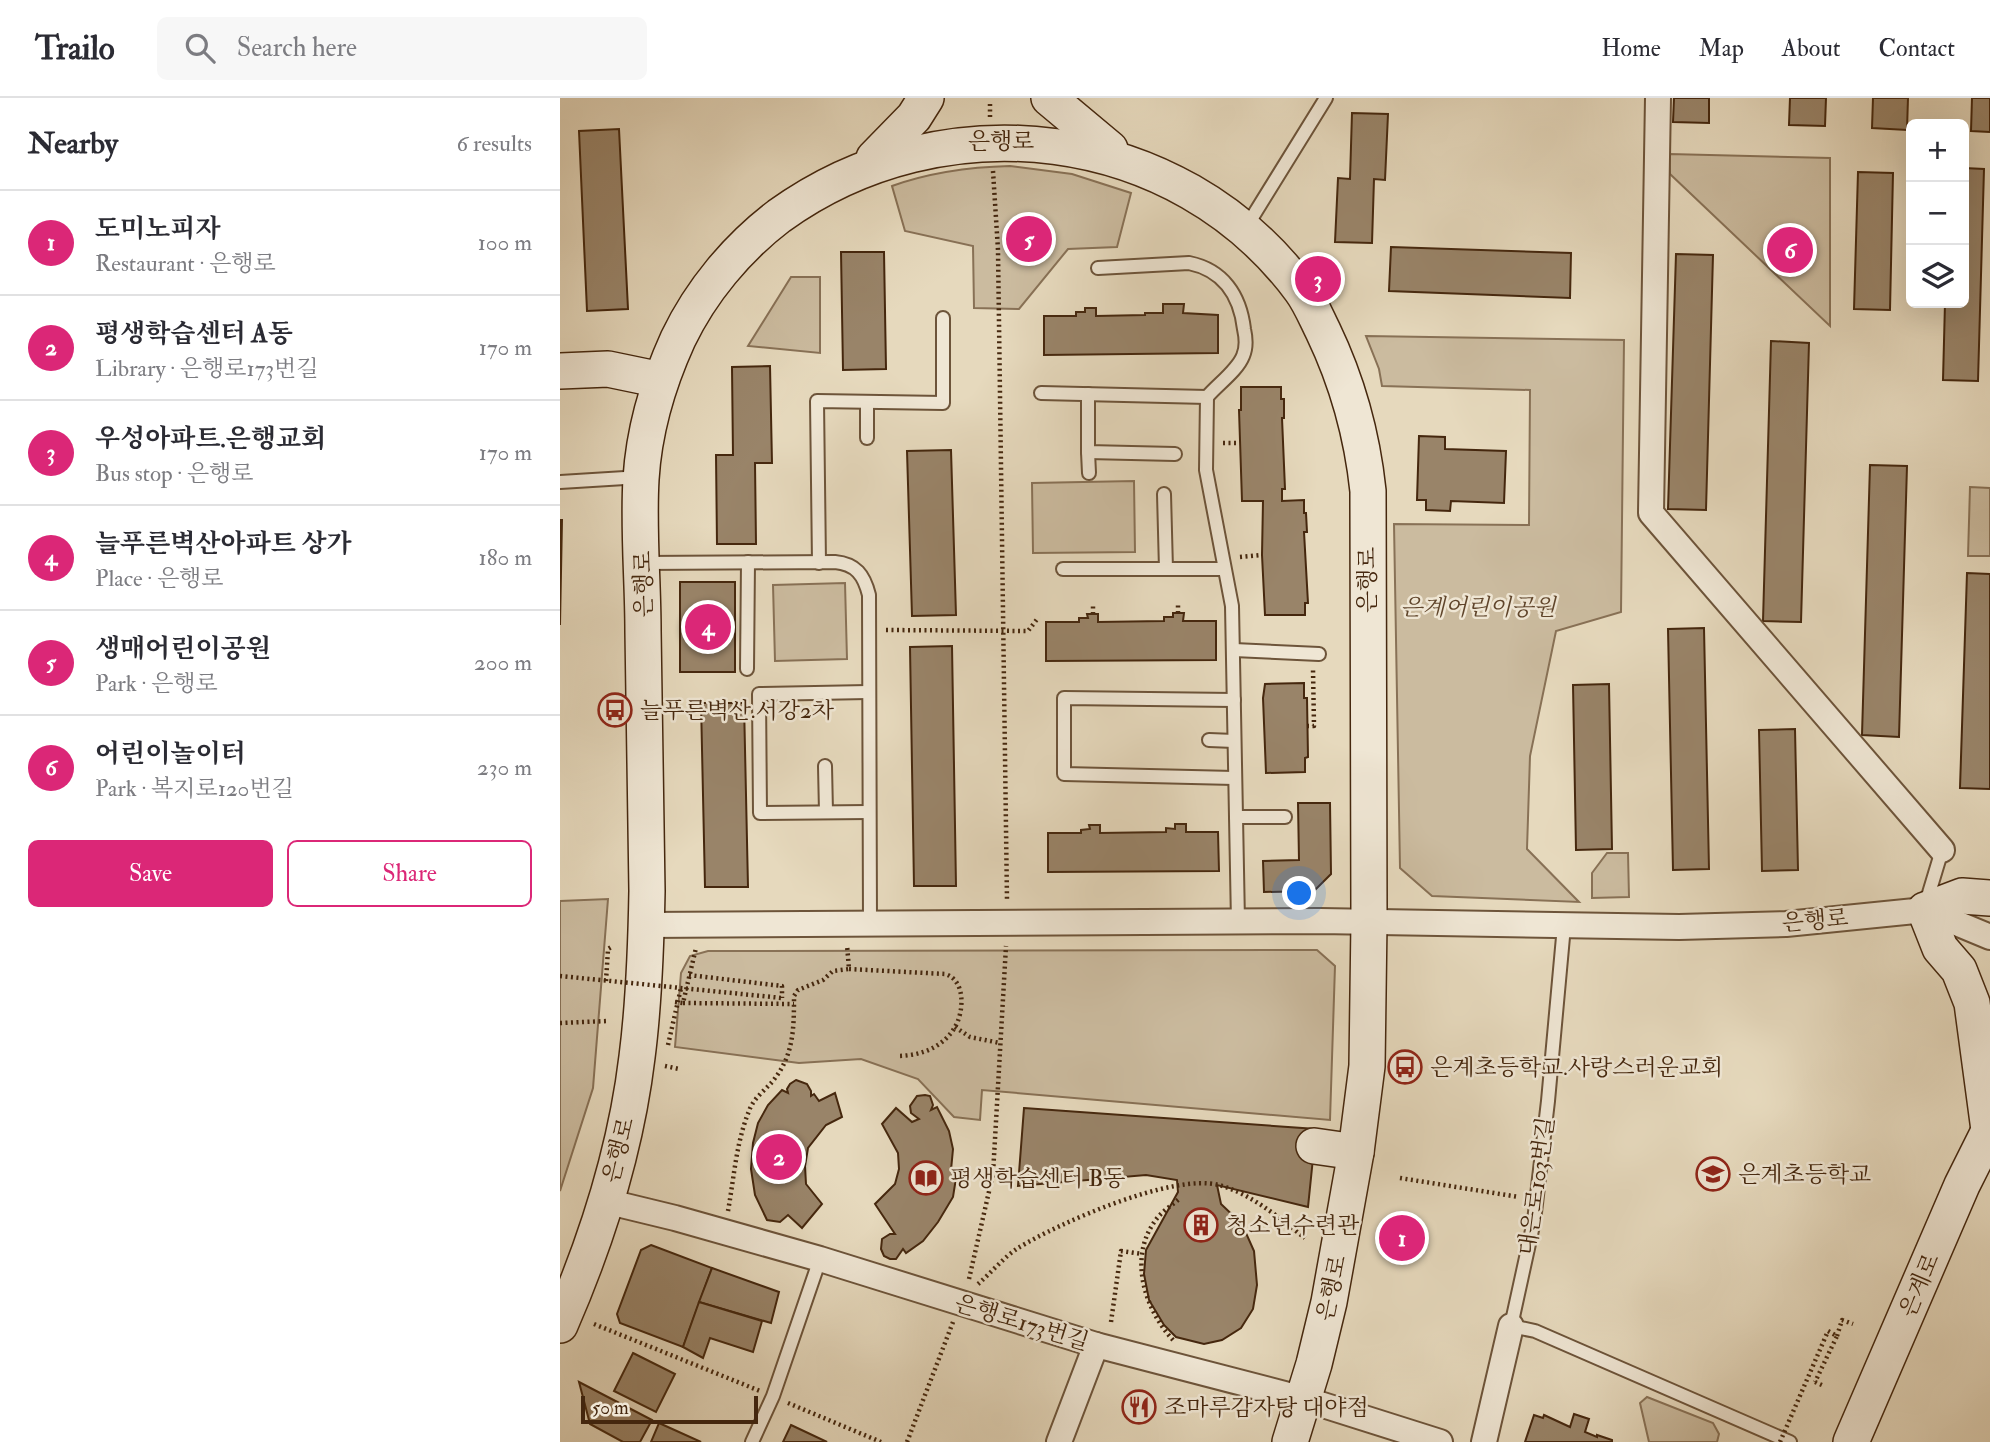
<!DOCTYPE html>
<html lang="en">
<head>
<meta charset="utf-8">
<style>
  :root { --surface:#fff; --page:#f7f7f7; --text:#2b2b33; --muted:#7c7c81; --line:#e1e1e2; --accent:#db2777 }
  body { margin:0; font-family:"IM FELL Double Pica","Noto Serif KR",serif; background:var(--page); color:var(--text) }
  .controls { position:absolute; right:21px; top:21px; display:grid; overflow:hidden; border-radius:10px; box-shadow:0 7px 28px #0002 }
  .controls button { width:63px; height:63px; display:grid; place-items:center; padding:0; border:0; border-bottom:2px solid var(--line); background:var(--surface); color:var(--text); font:35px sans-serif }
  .scale { position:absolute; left:21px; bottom:18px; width:177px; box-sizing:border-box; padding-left:7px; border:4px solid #45270e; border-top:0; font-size:19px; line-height:24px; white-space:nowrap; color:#45270e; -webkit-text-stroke:5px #efe6d4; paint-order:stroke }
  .you { position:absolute; left:740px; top:796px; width:24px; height:24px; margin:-18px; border:5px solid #fff; border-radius:50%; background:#1a73e8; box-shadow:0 0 0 10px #1a73e833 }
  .badge { display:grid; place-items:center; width:46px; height:46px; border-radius:50%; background:var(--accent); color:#fff; font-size:23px; font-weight:700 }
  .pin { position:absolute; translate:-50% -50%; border:4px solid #fff; box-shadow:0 2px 7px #0006 }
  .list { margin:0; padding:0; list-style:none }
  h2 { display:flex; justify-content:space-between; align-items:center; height:91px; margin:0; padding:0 28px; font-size:30px }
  h2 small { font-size:23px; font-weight:400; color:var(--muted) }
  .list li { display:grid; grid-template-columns:46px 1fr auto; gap:21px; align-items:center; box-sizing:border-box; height:105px; padding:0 28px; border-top:2px solid var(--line) }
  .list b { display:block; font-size:26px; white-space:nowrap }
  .list p { margin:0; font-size:23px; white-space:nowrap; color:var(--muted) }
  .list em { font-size:23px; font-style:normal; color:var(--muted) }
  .actions { display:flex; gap:14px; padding:21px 28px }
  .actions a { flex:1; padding:16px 0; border:2px solid var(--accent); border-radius:10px; text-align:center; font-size:24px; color:var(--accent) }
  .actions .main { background:var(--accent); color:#fff }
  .icon { flex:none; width:38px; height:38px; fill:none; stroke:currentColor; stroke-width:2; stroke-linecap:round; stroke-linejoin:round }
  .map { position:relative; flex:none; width:1430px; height:1344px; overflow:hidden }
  header { display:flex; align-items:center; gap:42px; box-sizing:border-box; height:98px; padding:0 35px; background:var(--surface); border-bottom:2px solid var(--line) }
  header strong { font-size:33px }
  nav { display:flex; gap:38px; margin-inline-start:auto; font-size:24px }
  .search { width:490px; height:63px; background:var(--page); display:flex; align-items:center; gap:18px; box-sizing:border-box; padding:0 24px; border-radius:10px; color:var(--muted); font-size:26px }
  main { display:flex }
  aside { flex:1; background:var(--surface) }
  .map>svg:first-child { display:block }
  .green { fill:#cbbb9f; stroke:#887156; stroke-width:2 }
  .building { fill:#998469; stroke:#45270e; stroke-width:2 }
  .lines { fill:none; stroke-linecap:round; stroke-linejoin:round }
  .lane-casing { stroke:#6d543a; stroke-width:16 }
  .street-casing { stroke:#6d543a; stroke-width:28 }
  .secondary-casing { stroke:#45270e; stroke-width:38 }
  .path { stroke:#45270e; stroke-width:4.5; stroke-dasharray:2 3.5; stroke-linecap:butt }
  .lane { stroke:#efe6d4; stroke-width:12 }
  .street { stroke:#efe6d4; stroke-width:24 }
  .secondary { stroke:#efe6d4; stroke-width:35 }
  .path-bridge { stroke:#45270e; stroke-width:4.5; stroke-dasharray:2 3.5; stroke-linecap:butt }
  .labels { text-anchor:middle; stroke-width:5; stroke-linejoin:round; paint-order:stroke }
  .street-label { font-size:23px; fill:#45270e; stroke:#efe6d4 }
  .park-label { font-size:23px; font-style:italic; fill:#60452b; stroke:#efe6d4 }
  .poi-label { font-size:23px; fill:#45270e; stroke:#efe6d4; text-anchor:start }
</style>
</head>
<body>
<header>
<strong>Trailo</strong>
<div class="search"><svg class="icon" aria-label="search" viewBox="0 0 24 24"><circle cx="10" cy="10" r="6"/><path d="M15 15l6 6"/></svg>Search here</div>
<nav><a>Home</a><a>Map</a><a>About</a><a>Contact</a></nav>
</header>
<main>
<aside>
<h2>Nearby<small>6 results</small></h2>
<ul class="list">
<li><span class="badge">1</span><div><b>도미노피자</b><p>Restaurant · 은행로</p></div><em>100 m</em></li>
<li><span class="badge">2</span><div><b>평생학습센터 A동</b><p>Library · 은행로173번길</p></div><em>170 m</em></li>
<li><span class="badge">3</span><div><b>우성아파트.은행교회</b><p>Bus stop · 은행로</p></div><em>170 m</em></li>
<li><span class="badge">4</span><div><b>늘푸른벽산아파트 상가</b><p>Place · 은행로</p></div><em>180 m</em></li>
<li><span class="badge">5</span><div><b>생매어린이공원</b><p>Park · 은행로</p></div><em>200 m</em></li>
<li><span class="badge">6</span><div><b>어린이놀이터</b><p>Park · 복지로120번길</p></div><em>230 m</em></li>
</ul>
<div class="actions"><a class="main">Save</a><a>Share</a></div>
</aside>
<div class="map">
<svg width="1430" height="1344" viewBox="0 0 1430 1344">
  <rect width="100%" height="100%" fill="#e6d9bd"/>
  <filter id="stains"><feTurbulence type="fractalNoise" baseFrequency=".00286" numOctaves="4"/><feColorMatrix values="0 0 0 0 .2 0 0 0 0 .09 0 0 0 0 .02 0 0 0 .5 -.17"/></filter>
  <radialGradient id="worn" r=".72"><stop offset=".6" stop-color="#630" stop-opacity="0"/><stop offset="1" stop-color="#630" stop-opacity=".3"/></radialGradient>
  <g class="green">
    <path d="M 1109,56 L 1270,60 L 1270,228 L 1110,76 Z"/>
    <path d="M 450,68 L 512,76 L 571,95 L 557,149 L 508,151 L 459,211 L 414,210 L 413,148 L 345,133 L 332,88 C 371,74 409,69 450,68 Z"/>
    <path d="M 231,179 L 260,179 L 260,255 L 188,248 Z"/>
    <path d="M 806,238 L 1064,242 L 1061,514 L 996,533 L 970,658 L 967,751 L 1019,804 L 872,798 L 840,770 L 834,426 L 969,427 L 970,292 L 822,288 L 819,271 Z"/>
    <path d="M 574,383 L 575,454 L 473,455 L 472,385 Z"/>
    <path d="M 1410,389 L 1430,390 L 1430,458 L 1408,458 Z"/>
    <path d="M 285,485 L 287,561 L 215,563 L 213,487 Z"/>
    <path d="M 1047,755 L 1068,755 L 1069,799 L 1032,800 L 1032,775 Z"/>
    <path d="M 48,801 L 33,990 L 0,1093 L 0,803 Z"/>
    <path d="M 757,852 L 775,868 L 770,1022 L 422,992 L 420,1022 L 394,1019 L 358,981 L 301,961 L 239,965 L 115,949 L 121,875 L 130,858 L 148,853 Z"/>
    <path d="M 1087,1299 L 1153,1325 L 1159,1336 L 1157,1344 L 1089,1344 L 1080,1305 Z"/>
  </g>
  <g class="building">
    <path d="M 1114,0 L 1149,0 L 1149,25 L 1113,24 Z"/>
    <path d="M 1230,0 L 1266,0 L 1265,28 L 1229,27 Z"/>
    <path d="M 1313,0 L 1348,0 L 1347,32 L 1312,30 Z"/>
    <path d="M 1412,0 L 1430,0 L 1430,34 L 1411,33 Z"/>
    <path d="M 792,15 L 828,16 L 825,82 L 814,81 L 812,145 L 775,144 L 778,80 L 790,81 Z"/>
    <path d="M 59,31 L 68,211 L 27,213 L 19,33 Z"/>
    <path d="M 1404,70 L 1424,71 L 1418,283 L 1383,282 L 1385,205 L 1404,205 Z"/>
    <path d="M 1298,74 L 1333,75 L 1330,212 L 1294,211 Z"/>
    <path d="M 831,149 L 1011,155 L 1010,200 L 829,193 Z"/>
    <path d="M 281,154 L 324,154 L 326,271 L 283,272 Z"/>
    <path d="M 1116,156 L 1153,157 L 1146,412 L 1108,411 Z"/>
    <path d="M 603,206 L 624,206 L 623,215 L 658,217 L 658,255 L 484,257 L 484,218 L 516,218 L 516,214 L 525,214 L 525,210 L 536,210 L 536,218 L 585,217 L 585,215 L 603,215 Z"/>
    <path d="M 1211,243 L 1249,245 L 1241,524 L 1203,523 Z"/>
    <path d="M 210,268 L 212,365 L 195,365 L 196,446 L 157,446 L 156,357 L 173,357 L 172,269 Z"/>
    <path d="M 681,289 L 721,289 L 721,301 L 724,301 L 724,320 L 722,320 L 725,391 L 722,391 L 722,403 L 744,402 L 744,415 L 746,415 L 747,434 L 744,434 L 748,505 L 745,505 L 745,517 L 705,517 L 702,457 L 703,403 L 682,403 L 679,312 L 681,312 Z"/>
    <path d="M 859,338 L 885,339 L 885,351 L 946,353 L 944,405 L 891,403 L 890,413 L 866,412 L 866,402 L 857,402 Z"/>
    <path d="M 391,352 L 396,517 L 352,518 L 347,353 Z"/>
    <path d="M 1310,367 L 1347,368 L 1339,639 L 1302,637 Z"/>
    <path d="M 0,422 L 2,422 L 0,527 Z"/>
    <path d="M 1407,475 L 1430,476 L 1430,691 L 1400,690 Z"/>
    <rect x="120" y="484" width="55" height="90"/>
    <path d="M 613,515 L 624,515 L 623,523 L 656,523 L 656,562 L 486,563 L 486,524 L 519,524 L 519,520 L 528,520 L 527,516 L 538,516 L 538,524 L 604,523 L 604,519 L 613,519 Z"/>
    <path d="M 1144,530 L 1149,771 L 1113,772 L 1108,531 Z"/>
    <path d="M 392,548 L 396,788 L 354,788 L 350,549 Z"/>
    <path d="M 744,585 L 744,600 L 747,600 L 748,659 L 745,660 L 745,674 L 706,675 L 703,600 L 705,586 Z"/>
    <path d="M 1049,586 L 1052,751 L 1016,752 L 1013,587 Z"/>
    <path d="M 141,605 L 184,605 L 188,789 L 145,789 Z"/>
    <path d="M 1235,631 L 1238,772 L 1202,773 L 1199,632 Z"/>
    <path d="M 738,705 L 770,705 L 771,776 L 754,793 L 704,794 L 703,763 L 739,762 Z"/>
    <path d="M 615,726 L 626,726 L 626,734 L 658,734 L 659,773 L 488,774 L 488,735 L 521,735 L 521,732 L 530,731 L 529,727 L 540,727 L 540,735 L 606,734 L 606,730 L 615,731 Z"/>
    <path d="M 236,982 L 247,986 L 251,993 L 251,998 L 254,996 L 259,1003 L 275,995 L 282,1019 L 266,1027 L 248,1050 L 245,1068 L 246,1086 L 262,1106 L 242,1130 L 228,1117 L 220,1124 L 207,1122 L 195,1097 L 191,1071 L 193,1045 L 198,1025 L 208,1007 L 222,992 L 228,995 L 227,991 L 230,986 Z"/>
    <path d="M 365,997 L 370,998 L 373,1007 L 371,1012 L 377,1009 L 389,1033 L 393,1051 L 391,1072 L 397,1074 L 393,1099 L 378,1124 L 363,1143 L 346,1155 L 343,1151 L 336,1161 L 330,1161 L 324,1158 L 321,1151 L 322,1141 L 330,1136 L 335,1136 L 315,1106 L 335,1086 L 339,1071 L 338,1055 L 322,1026 L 336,1010 L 352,1024 L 359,1021 L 351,1015 L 350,1008 L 357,998 Z"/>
    <path d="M 464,1010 L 756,1031 L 748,1109 L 657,1087 L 661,1106 L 682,1126 L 694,1153 L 697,1187 L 693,1211 L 681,1230 L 662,1242 L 644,1246 L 616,1239 L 604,1227 L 589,1202 L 584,1176 L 586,1152 L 618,1094 L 617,1082 L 586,1077 L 458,1088 Z"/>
    <path d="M 91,1147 L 152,1170 L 123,1249 L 60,1225 L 57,1216 L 81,1152 Z"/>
    <path d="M 152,1170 L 219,1194 L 211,1225 L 139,1204 Z"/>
    <path d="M 139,1204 L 202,1223 L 193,1254 L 150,1240 L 143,1260 L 123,1249 Z"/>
    <path d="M 73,1255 L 115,1276 L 96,1314 L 54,1293 Z"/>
    <path d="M 19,1284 L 92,1322 L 80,1344 L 63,1344 L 30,1326 Z"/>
    <path d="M 1014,1316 L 1029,1321 L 1025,1334 L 1037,1339 L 1037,1337 L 1052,1342 L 1052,1344 L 965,1344 L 974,1317 L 983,1320 L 984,1317 L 1010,1329 Z"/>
    <path d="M 99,1325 L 141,1344 L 91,1344 Z"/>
    <path d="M 231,1327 L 267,1344 L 223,1344 Z"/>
  </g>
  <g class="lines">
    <defs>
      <g id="lane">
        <path d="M 685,131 L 766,0"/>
        <path d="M 538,170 L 629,165 C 663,172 680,197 684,231 C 686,240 687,249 683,258 C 677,273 658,286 647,299 L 646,372 L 672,508 L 678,824"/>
        <path d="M 481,295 L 647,299"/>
        <path d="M 528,296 L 528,354 L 615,356"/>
        <path d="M 307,340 L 307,304"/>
        <path d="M 528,354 L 529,375"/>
        <path d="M 0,384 L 81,379"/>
        <path d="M 604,396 L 606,471"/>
        <path d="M 83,465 L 275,464 C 296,466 304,477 309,497 L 310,825"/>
        <path d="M 259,465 L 257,303 L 383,305 L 383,220"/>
        <path d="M 503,471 L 664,471"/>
        <path d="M 674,552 L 759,556"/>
        <path d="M 187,571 L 188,464"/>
        <path d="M 308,594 L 199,596 L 200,715 L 309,714"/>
        <path d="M 674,602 L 504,600 L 504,676 L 674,680"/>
        <path d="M 649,642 L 674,643"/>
        <path d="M 265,668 L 266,714"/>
        <path d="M 676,719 L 725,719"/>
        <path d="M 1366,805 L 1382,752"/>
        <path d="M 1004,828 L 988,1003 L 974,1123 L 951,1228 L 975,1233 L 1230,1344"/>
        <path d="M 192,1344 L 213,1298 L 260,1161"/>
      </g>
      <g id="street">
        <path d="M 1098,0 L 1091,415 L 1382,752"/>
        <path d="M 86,827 L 760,823 L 1119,829 L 1226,826 L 1365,812 L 1430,839"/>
        <path d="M 45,1103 L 115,1120 L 260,1161 L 536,1247 L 744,1301 L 880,1344"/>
        <path d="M 499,1344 L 536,1247"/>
        <path d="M 924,1344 L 951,1228"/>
      </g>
      <g id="secondary">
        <path d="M 489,0 L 550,51"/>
        <path d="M 314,60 L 354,19 L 366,0"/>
        <path d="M 0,273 L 48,271 L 101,282"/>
        <path d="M 1429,1032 L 1412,905 L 1399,872 L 1380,850 L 1365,812 L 1402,798 L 1430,800"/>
        <path d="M 754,1048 L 796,1054"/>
        <path d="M 0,1227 C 37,1142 66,1051 77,959 C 84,905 86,848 87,793 C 85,707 84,620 83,533 C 83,483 78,431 81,381 C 84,332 98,285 118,241 C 141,193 177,150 219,118 C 382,0 618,26 741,192 C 750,204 756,219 763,233 C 788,285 802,336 808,393 L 809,824 L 807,968 L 796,1054 L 769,1204 L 754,1266 L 730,1344"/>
        <path d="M 1291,1344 L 1402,1087 L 1430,1031"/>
      </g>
    </defs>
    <use href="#lane" class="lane-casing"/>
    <use href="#street" class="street-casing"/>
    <use href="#secondary" class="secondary-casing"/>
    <g class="path">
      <path d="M 430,19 L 430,3"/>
      <path d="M 433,73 L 438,152 L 447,802"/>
      <path d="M 663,345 L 679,345"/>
      <path d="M 680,459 L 702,457"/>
      <path d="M 618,515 L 618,507"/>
      <path d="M 533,516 L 533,507"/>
      <path d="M 326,532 L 468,533 L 478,520"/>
      <path d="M 747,628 L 754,628 L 753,571"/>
      <path d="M 289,871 L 385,876 C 406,882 404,914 395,929 C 383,950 359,958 337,958"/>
      <path d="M 129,877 L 222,888 L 222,900"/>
      <path d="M 46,883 L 48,851 L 53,848"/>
      <path d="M 115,904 L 123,905 L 136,850"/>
      <path d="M 123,905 L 234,906"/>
      <path d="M 0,925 L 48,923"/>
      <path d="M 395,929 L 410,939 L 440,945"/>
      <path d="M 105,968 L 119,971"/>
      <path d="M 840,1080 L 959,1099"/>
      <path d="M 168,1113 C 174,1080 176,1045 189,1013 C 193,1001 204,993 212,984 C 234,958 234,930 234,898 L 238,892 L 263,882 L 273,873 L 289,871 L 287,847"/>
      <path d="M 409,1181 L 433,1076 L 446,848"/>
      <path d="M 418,1186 C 431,1175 444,1159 458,1150 C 499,1125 612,1075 659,1087 C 692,1096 719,1120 745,1140"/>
      <path d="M 551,1224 L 561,1153 L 582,1156"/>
      <path d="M 34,1226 L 200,1293"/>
      <path d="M 1277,1238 L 1282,1222 L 1293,1226"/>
      <path d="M 613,1242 C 585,1212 568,1160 595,1123 C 601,1114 611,1108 619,1101"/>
      <path d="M 1255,1284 L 1264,1288"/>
      <path d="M 228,1305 L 321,1344"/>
      <path d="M 347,1344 L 393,1224"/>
    </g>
    <use href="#lane" class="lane"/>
    <use href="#street" class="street"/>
    <use href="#secondary" class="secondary"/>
    <g class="path-bridge">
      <path d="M 0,878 L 222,900"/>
      <path d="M 108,947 L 121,890"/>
      <path d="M 1220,1344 L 1268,1233 L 1277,1238 L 1255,1284"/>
    </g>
  </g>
  <defs>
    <symbol id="bus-ring" viewBox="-11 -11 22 22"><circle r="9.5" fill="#efe6d4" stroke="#8f2418" stroke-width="1.5"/><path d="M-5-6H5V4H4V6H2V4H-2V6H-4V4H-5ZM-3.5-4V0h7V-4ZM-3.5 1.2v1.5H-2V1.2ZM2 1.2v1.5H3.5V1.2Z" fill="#8f2418"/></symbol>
    <symbol id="school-ring" viewBox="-11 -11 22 22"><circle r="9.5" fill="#efe6d4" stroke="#8f2418" stroke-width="1.5"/><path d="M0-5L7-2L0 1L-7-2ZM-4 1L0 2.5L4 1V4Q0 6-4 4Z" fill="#8f2418"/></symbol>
    <symbol id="library-ring" viewBox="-11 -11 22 22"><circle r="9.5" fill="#efe6d4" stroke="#8f2418" stroke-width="1.5"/><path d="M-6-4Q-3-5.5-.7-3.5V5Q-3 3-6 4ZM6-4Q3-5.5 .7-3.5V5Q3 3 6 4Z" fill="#8f2418"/></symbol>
    <symbol id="building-ring" viewBox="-11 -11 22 22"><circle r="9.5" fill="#efe6d4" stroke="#8f2418" stroke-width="1.5"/><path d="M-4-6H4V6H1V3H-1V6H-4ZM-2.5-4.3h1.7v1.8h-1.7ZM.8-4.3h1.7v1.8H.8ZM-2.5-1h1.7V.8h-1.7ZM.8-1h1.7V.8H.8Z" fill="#8f2418"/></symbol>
    <symbol id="restaurant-ring" viewBox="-11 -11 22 22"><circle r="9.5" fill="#efe6d4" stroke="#8f2418" stroke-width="1.5"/><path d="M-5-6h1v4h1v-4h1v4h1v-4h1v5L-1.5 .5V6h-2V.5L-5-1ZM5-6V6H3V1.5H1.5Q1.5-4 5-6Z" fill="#8f2418"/></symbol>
  </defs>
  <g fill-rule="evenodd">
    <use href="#bus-ring" x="36" y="593" width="38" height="38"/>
    <use href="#bus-ring" x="826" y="950" width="38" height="38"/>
    <use href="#school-ring" x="1134" y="1057" width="38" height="38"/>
    <use href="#library-ring" x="347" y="1061" width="38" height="38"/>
    <use href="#building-ring" x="622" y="1108" width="38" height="38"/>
    <use href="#restaurant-ring" x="560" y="1290" width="38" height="38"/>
  </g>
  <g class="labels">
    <g class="street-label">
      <text x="441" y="51">은행로</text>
      <text transform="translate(807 482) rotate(-90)" y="8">은행로</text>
      <text transform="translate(83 486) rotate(-91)" y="8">은행로</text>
      <text transform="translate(1255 822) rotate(-5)" y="8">은행로</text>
      <text transform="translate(58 1052) rotate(-76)" y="8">은행로</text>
      <text transform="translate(976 1088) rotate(-82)" y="8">대은로103번길</text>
      <text transform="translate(1359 1187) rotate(-67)" y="8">은계로</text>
      <text transform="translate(771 1190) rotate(-78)" y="8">은행로</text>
      <text transform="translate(462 1224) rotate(17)" y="8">은행로173번길</text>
    </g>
    <g class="park-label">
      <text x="918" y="517">은계어린이공원</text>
    </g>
    <g class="poi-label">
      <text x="80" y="620">늘푸른벽산.서강2차</text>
      <text x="870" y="977">은계초등학교.사랑스러운교회</text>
      <text x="1178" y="1084">은계초등학교</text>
      <text x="390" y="1088">평생학습센터 B동</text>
      <text x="666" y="1135">청소년수련관</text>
      <text x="604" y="1317">조마루감자탕 대야점</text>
    </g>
  </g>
  <rect width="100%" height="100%" filter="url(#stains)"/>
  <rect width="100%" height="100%" fill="url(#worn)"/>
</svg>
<div class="controls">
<button>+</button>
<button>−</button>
<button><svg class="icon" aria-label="layers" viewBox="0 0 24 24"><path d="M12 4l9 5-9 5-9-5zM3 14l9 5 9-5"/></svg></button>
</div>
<div class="scale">50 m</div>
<div class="you"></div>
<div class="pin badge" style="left:842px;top:1140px">1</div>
<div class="pin badge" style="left:219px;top:1059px">2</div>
<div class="pin badge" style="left:758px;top:181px">3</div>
<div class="pin badge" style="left:148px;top:529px">4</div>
<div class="pin badge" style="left:469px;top:141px">5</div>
<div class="pin badge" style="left:1230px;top:152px">6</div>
</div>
</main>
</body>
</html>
